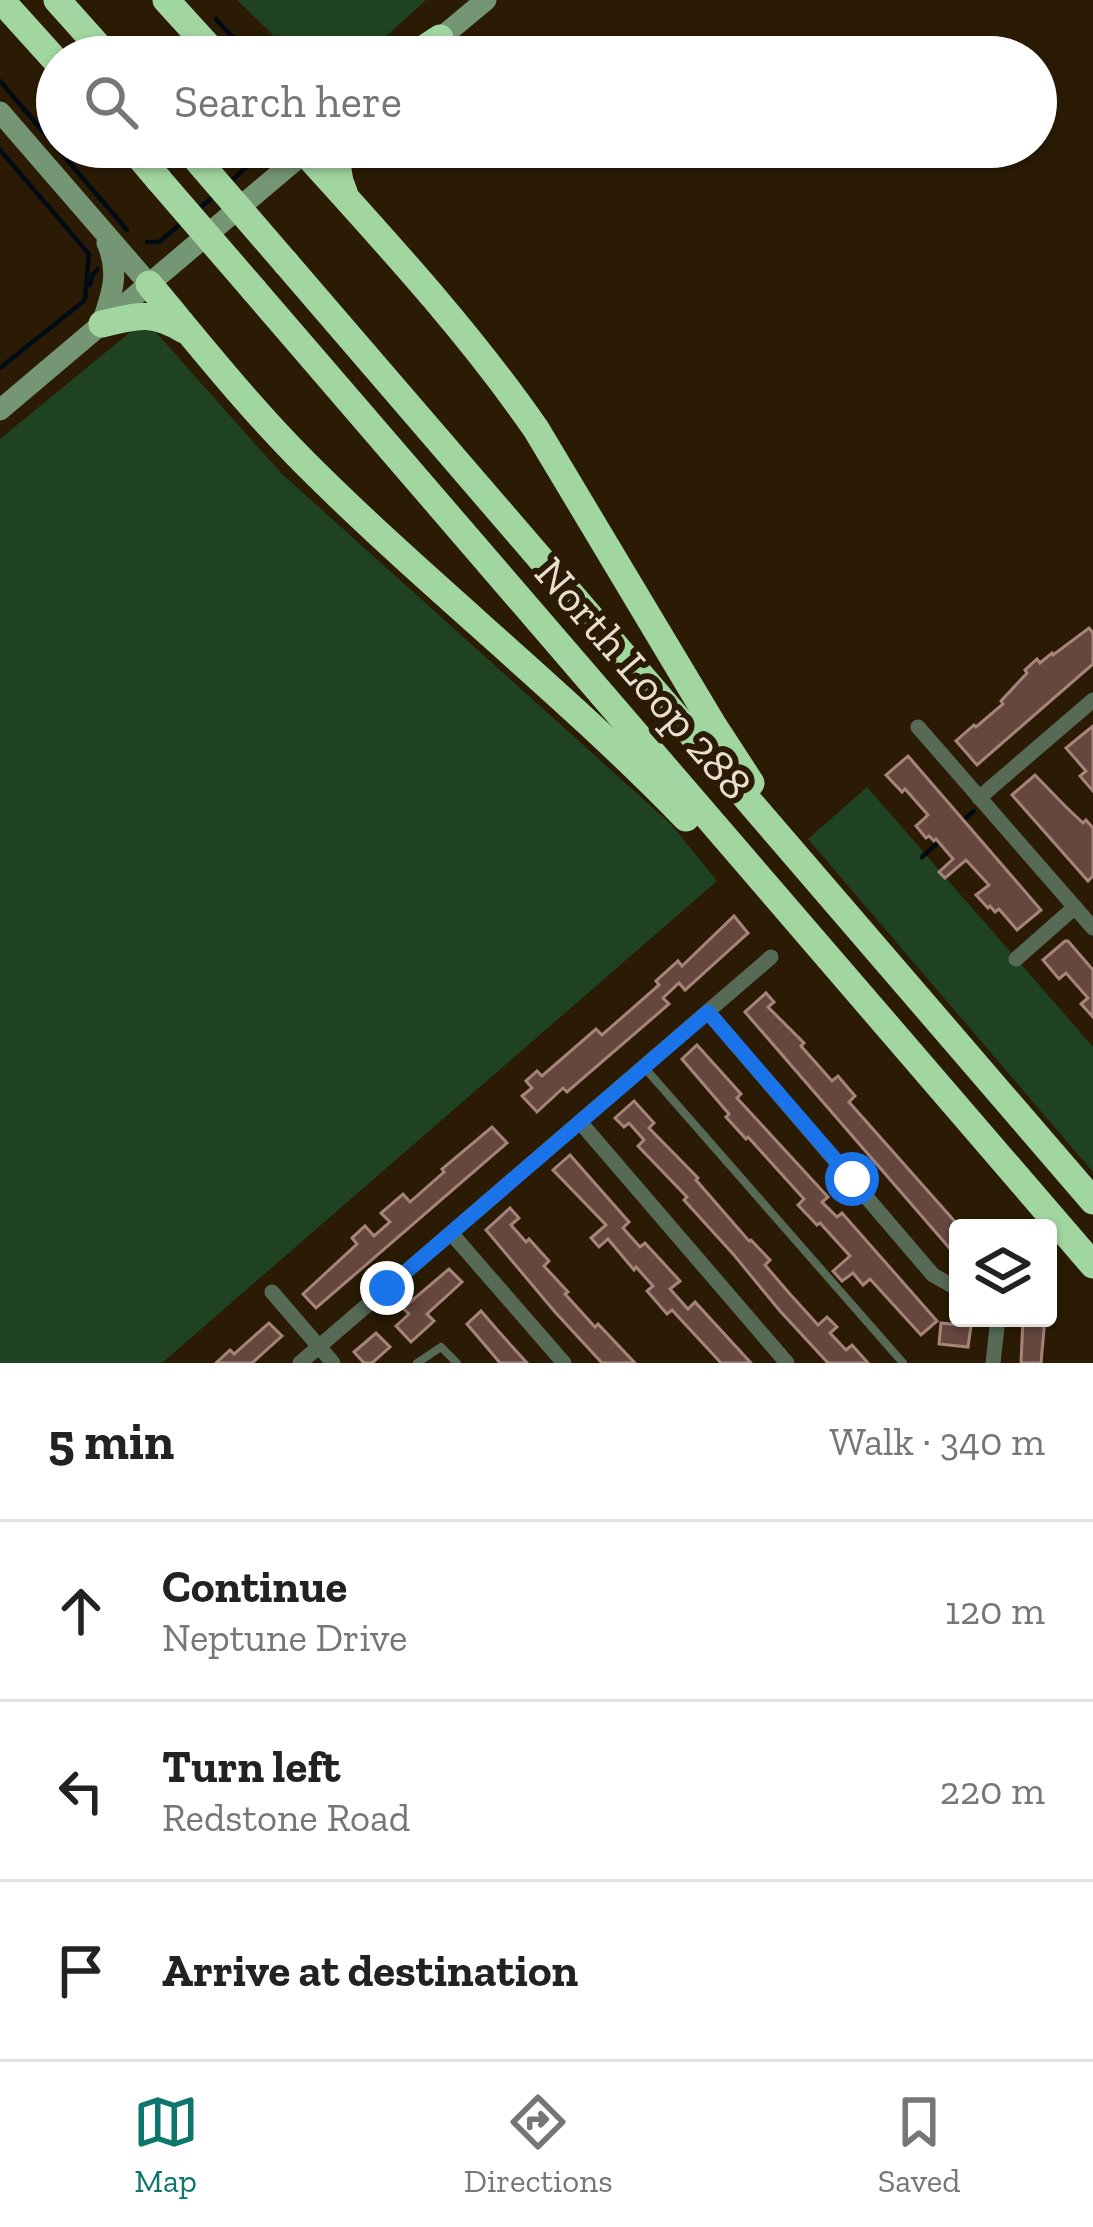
<!DOCTYPE html>
<html lang="en">
<head>
<meta charset="utf-8">
<style>
  :root { --surface:#fff; --page:#f6f6f6; --text:#222; --muted:#767676; --line:#e0e0e0; --accent:#0f766e }
  body { margin:0; font-family:"Zilla Slab",serif; background:var(--page); color:var(--text) }
  .controls { position:absolute; right:36px; bottom:36px; display:grid; overflow:hidden; border-radius:12px; box-shadow:0 3px 9px #0004 }
  .controls button { width:108px; height:108px; display:grid; place-items:center; padding:0; border:0; border-bottom:3px solid var(--line); background:var(--surface); color:var(--text); font:60px sans-serif }
  .stop { position:absolute; width:36px; height:36px; margin:-27px; border:9px solid #1a73e8; border-radius:50%; background:#fff }
  .stop.end { background:#1a73e8; border-color:#fff; box-shadow:0 3px 12px #0008 }
  .list { margin:0; padding:0; list-style:none }
  h2 { display:flex; justify-content:space-between; align-items:center; height:156px; margin:0; padding:0 48px; font-size:51px }
  h2 small { font-size:39px; font-weight:400; color:var(--muted) }
  .list li { display:grid; grid-template-columns:78px 1fr auto; gap:36px; align-items:center; box-sizing:border-box; height:180px; padding:0 48px; border-top:3px solid var(--line) }
  .list b { display:block; font-size:45px; white-space:nowrap }
  .list p { margin:0; font-size:39px; white-space:nowrap; color:var(--muted) }
  .list em { font-size:39px; font-style:normal; color:var(--muted) }
  .icon { flex:none; width:66px; height:66px; fill:none; stroke:currentColor; stroke-width:2; stroke-linecap:round; stroke-linejoin:round }
  .map { position:relative; flex:none; width:1093px; height:1363px; overflow:hidden }
  .search { position:absolute; background:var(--surface); box-shadow:0 3px 9px #0004; left:36px; right:36px; top:36px; height:132px; display:flex; align-items:center; gap:30px; box-sizing:border-box; padding:0 42px; border-radius:66px; color:var(--muted); font-size:45px }
  .sheet { height:696px; background:var(--surface) }
  nav { display:flex; justify-content:space-around; align-items:center; box-sizing:border-box; height:168px; border-top:3px solid var(--line); background:var(--surface); font-size:33px; color:var(--muted) }
  nav a { display:grid; justify-items:center; gap:6px }
  nav .on { color:var(--accent) }
  .map>svg:first-child { display:block }
  .green { fill:#1e4222 }
  .lines { fill:none; stroke-linecap:round; stroke-linejoin:round }
  .stream { stroke:#000b14; stroke-width:4.5 }
  .building { fill:#65473e; stroke:#a6847a; stroke-width:3 }
  .service { stroke:#566a55; stroke-width:8 }
  .minor { stroke:#566a55; stroke-width:15 }
  .secondary { stroke:#759674; stroke-width:21 }
  .motorway { stroke:#a2d6a1; stroke-width:27 }
  .motorway-bridge { stroke:#a2d6a1; stroke-width:27 }
  .route { stroke:#1a73e8; stroke-width:15 }
  .labels { text-anchor:middle; stroke-width:12; stroke-linejoin:round; paint-order:stroke }
  .street-label { font-size:45px; fill:#eaded1; stroke:#2b1b04 }
</style>
</head>
<body>
<div class="map">
<svg width="1093" height="1363" viewBox="0 0 1093 1363">
  <rect width="100%" height="100%" fill="#2b1b04"/>
  <g class="green">
    <path d="M 237,0 L 426,0 L 363,57 L 338,57 L 275,37 Z"/>
    <path d="M 145,320 L 281,473 L 671,824 L 717,881 L 162,1363 L 0,1363 L 0,439 Z"/>
    <path d="M 867,787 L 1093,1047 L 1093,1172 L 808,839 Z"/>
  </g>
  <g class="lines">
    <g class="stream">
      <path d="M 216,19 L 251,57"/>
      <path d="M 184,47 L 193,57"/>
      <path d="M 0,81 L 127,230"/>
      <path d="M 0,150 L 89,254 L 85,298"/>
      <path d="M 229,183 L 269,147"/>
      <path d="M 197,210 L 216,195"/>
      <path d="M 147,242 L 159,242 L 183,222"/>
      <path d="M 90,285 L 93,274 L 98,269"/>
      <path d="M 0,368 L 84,301 L 86,296"/>
      <path d="M 960,823 L 974,811"/>
      <path d="M 922,857 L 943,838"/>
    </g>
  </g>
  <g class="building">
    <path d="M 1089,628 L 1093,633 L 1093,664 L 977,765 L 956,741 L 974,725 L 976,727 L 1003,704 L 1001,701 L 1027,673 L 1025,670 L 1037,659 L 1040,663 L 1052,653 L 1053,655 Z"/>
    <path d="M 1093,726 L 1093,791 L 1080,776 L 1086,771 L 1066,748 Z"/>
    <path d="M 908,756 L 1041,910 L 1017,930 L 999,909 L 995,912 L 990,906 L 988,908 L 976,895 L 989,885 L 966,860 L 945,878 L 939,872 L 953,859 L 936,839 L 934,841 L 929,836 L 926,838 L 916,826 L 928,815 L 905,789 L 902,792 L 886,775 Z"/>
    <path d="M 1035,775 L 1066,807 L 1083,823 L 1086,820 L 1093,828 L 1093,876 L 1088,881 L 1012,795 Z"/>
    <path d="M 734,916 L 748,933 L 685,990 L 679,983 L 663,998 L 669,1004 L 567,1092 L 563,1088 L 537,1112 L 522,1096 L 532,1088 L 526,1081 L 537,1071 L 542,1076 L 596,1029 L 602,1035 L 659,985 L 656,981 L 678,961 L 682,966 Z"/>
    <path d="M 1065,941 L 1068,941 L 1093,970 L 1093,1017 L 1081,1004 L 1088,998 L 1066,973 L 1059,979 L 1043,960 Z"/>
    <path d="M 766,993 L 774,1002 L 768,1007 L 804,1043 L 801,1046 L 832,1081 L 838,1076 L 855,1096 L 849,1102 L 958,1225 L 958,1258 L 745,1012 Z"/>
    <path d="M 697,1045 L 741,1094 L 737,1098 L 828,1197 L 822,1202 L 837,1217 L 842,1213 L 937,1321 L 921,1335 L 870,1279 L 863,1285 L 853,1273 L 842,1281 L 833,1271 L 850,1256 L 820,1223 L 817,1225 L 798,1205 L 804,1199 L 748,1137 L 746,1139 L 726,1117 L 729,1114 L 682,1059 Z"/>
    <path d="M 634,1101 L 654,1123 L 649,1128 L 698,1178 L 696,1180 L 749,1241 L 751,1240 L 770,1260 L 765,1265 L 789,1293 L 818,1325 L 827,1317 L 837,1327 L 830,1333 L 846,1350 L 852,1345 L 868,1363 L 828,1363 L 780,1311 L 734,1255 L 684,1200 L 687,1197 L 638,1146 L 644,1140 L 629,1123 L 624,1127 L 615,1118 Z"/>
    <path d="M 492,1127 L 507,1143 L 316,1308 L 303,1294 L 357,1244 L 352,1238 L 365,1226 L 374,1236 L 390,1222 L 381,1213 L 403,1194 L 410,1202 L 444,1172 L 442,1169 Z"/>
    <path d="M 570,1155 L 629,1222 L 623,1228 L 640,1247 L 645,1243 L 680,1281 L 670,1289 L 688,1309 L 695,1302 L 751,1363 L 721,1363 L 672,1310 L 667,1314 L 647,1291 L 653,1286 L 636,1267 L 634,1270 L 608,1239 L 599,1247 L 591,1238 L 606,1225 L 553,1170 Z"/>
    <path d="M 510,1208 L 519,1218 L 511,1225 L 526,1242 L 529,1239 L 549,1261 L 544,1266 L 568,1292 L 565,1294 L 595,1327 L 598,1324 L 635,1363 L 602,1363 L 555,1312 L 486,1230 Z"/>
    <path d="M 449,1269 L 462,1282 L 427,1314 L 434,1321 L 411,1342 L 396,1326 L 409,1314 L 403,1308 Z"/>
    <path d="M 481,1311 L 500,1333 L 527,1363 L 500,1363 L 490,1351 L 467,1324 Z"/>
    <path d="M 1023,1318 L 1045,1318 L 1041,1363 L 1021,1363 Z"/>
    <path d="M 269,1323 L 282,1336 L 252,1363 L 216,1363 L 230,1350 L 234,1354 Z"/>
    <path d="M 941,1323 L 971,1326 L 968,1347 L 939,1344 Z"/>
    <path d="M 376,1333 L 390,1347 L 372,1363 L 364,1363 L 354,1352 Z"/>
  </g>
  <g class="lines">
    <g class="service">
      <path d="M 644,1067 L 903,1363"/>
      <path d="M 417,1363 L 441,1347 L 457,1363"/>
    </g>
    <g class="minor">
      <path d="M 918,727 L 1093,928"/>
      <path d="M 979,798 L 1093,700"/>
      <path d="M 1016,959 L 1075,907"/>
      <path d="M 708,1012 L 933,1275 L 958,1289"/>
      <path d="M 580,1122 L 787,1363"/>
      <path d="M 451,1233 L 564,1363"/>
      <path d="M 272,1292 L 333,1363"/>
      <path d="M 300,1363 L 771,957"/>
      <path d="M 993,1363 L 998,1318"/>
    </g>
    <g class="secondary">
      <path d="M 432,45 L 486,0"/>
      <path d="M 0,112 L 149,284"/>
      <path d="M 102,323 C 112,294 120,272 107,243"/>
      <path d="M 0,410 L 311,147"/>
    </g>
    <g class="motorway">
      <path d="M 1,0 L 57,62"/>
      <path d="M 57,0 L 108,57"/>
      <path d="M 166,0 L 218,57"/>
      <path d="M 411,57 L 440,38"/>
      <path d="M 131,147 L 159,180"/>
      <path d="M 300,147 C 382,238 466,328 536,429 L 712,723 L 751,783"/>
      <path d="M 340,147 C 336,163 337,177 344,192"/>
      <path d="M 286,263 L 1093,1201"/>
      <path d="M 149,284 C 200,345 249,407 305,463 C 428,586 565,693 686,818"/>
      <path d="M 254,290 L 1093,1265"/>
      <path d="M 102,324 C 137,316 151,310 184,330"/>
    </g>
    <g class="motorway-bridge">
      <path d="M 191,153 L 286,263"/>
      <path d="M 159,180 L 254,290"/>
    </g>
  </g>
  <g class="lines">
    <path class="route" d="M 387,1288 L 708,1012 L 852,1179"/>
  </g>
  <g class="labels">
    <g class="street-label">
      <text transform="translate(644 678) rotate(49)" y="16">North Loop 288</text>
    </g>
  </g>
</svg>
<div class="controls">
<button><svg class="icon" aria-label="layers" viewBox="0 0 24 24"><path d="M12 4l9 5-9 5-9-5zM3 14l9 5 9-5"/></svg></button>
</div>
<div class="stop" style="left:852px;top:1179px"></div>
<div class="stop end" style="left:387px;top:1288px"></div>
<div class="search"><svg class="icon" aria-label="search" viewBox="0 0 24 24"><circle cx="10" cy="10" r="6"/><path d="M15 15l6 6"/></svg>Search here</div>
</div>
<section class="sheet">
<h2>5 min<small>Walk · 340 m</small></h2>
<ul class="list">
<li><svg class="icon" aria-label="ahead" viewBox="0 0 24 24"><path d="M12 20V5M6 11l6-6 6 6"/></svg><div><b>Continue</b><p>Neptune Drive</p></div><em>120 m</em></li>
<li><svg class="icon" aria-label="left" viewBox="0 0 24 24"><path d="M17 20v-9H6M10 6l-5 5 5 5"/></svg><div><b>Turn left</b><p>Redstone Road</p></div><em>220 m</em></li>
<li><svg class="icon" aria-label="arrive" viewBox="0 0 24 24"><path d="M6 21V4h12l-3 4 3 4H6"/></svg><div><b>Arrive at destination</b></div></li>
</ul>
</section>
<nav>
<a class="on"><svg class="icon" aria-label="map" viewBox="0 0 24 24"><path d="M3 6l6-2 6 2 6-2v14l-6 2-6-2-6 2zM9 4v14M15 6v14"/></svg>Map</a>
<a><svg class="icon" aria-label="directions" viewBox="0 0 24 24"><path d="M12 3l9 9-9 9-9-9zM9 14v-3h6M13 9l2 2-2 2"/></svg>Directions</a>
<a><svg class="icon" aria-label="saved" viewBox="0 0 24 24"><path d="M7 4h10v16l-5-4-5 4z"/></svg>Saved</a>
</nav>
</body>
</html>
